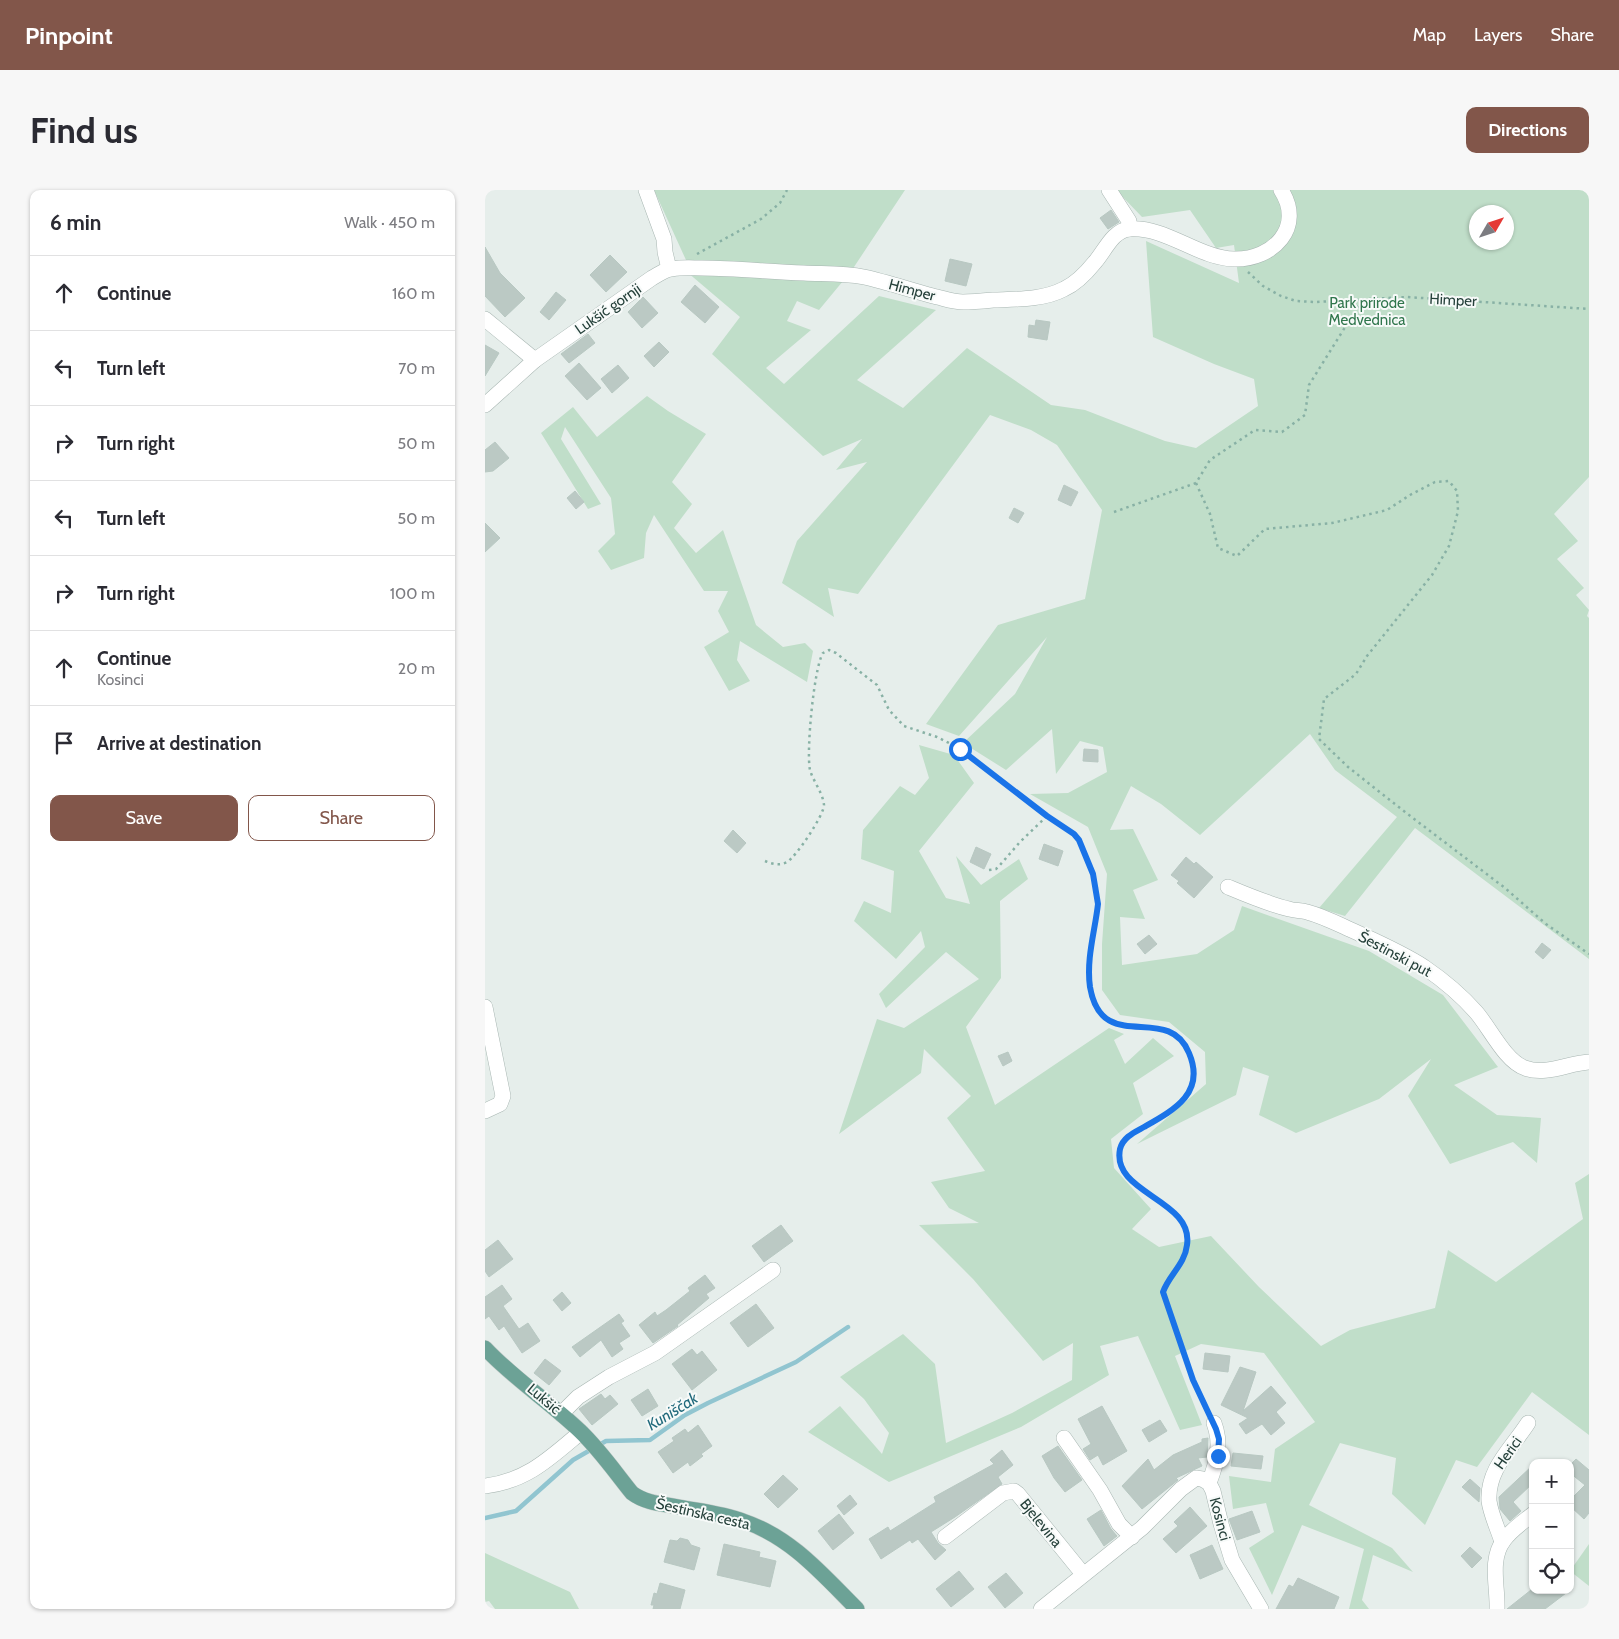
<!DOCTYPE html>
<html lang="en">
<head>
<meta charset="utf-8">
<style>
  :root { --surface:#fff; --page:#f7f7f7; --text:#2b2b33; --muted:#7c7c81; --line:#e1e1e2; --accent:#82564a }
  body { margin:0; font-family:Cabin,sans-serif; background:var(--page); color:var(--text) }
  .controls { position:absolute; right:15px; bottom:15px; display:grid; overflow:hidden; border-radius:10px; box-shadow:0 1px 4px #0004 }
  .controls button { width:45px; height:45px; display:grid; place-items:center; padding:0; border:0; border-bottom:1px solid var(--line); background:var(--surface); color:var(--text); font:25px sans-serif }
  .compass { position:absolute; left:984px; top:15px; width:45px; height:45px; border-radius:50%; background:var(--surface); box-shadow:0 1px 4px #0004; rotate:51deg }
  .stop { position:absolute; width:15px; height:15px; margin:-11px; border:4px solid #1a73e8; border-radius:50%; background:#fff }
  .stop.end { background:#1a73e8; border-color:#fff; box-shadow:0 1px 5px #0008 }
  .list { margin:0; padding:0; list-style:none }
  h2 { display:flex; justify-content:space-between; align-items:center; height:65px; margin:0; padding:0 20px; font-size:21px }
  h2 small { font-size:16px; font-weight:400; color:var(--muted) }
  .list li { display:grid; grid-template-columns:32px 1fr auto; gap:15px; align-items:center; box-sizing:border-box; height:75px; padding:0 20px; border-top:1px solid var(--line) }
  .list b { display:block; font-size:19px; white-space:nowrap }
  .list p { margin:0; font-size:16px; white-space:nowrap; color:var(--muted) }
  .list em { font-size:16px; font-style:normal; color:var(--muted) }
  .actions { display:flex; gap:10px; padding:15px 20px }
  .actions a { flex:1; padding:11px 0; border:1px solid var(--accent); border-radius:10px; text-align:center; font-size:18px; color:var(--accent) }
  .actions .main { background:var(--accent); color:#fff }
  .icon { flex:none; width:28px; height:28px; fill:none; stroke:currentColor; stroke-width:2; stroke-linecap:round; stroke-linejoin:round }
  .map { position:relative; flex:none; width:1104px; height:1419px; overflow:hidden; border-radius:10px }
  header { display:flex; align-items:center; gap:30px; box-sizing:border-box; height:70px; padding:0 25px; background:var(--accent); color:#fff }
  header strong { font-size:24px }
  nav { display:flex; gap:28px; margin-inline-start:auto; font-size:18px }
  .intro { display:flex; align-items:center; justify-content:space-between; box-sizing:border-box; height:120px; padding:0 30px }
  h1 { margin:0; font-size:35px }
  .button { padding:12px 22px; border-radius:10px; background:var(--accent); color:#fff; font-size:18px; font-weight:700 }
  main { display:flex; gap:30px; padding:0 30px }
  aside { flex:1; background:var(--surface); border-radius:10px; box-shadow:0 1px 4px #0004 }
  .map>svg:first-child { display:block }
  .green { fill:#c0dec9; fill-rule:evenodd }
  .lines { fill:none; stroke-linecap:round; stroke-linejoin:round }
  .stream { stroke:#91c5d0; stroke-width:4.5 }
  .building { fill:#bbc9c4; stroke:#b8c8c2 }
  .minor-casing { stroke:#a8b6b2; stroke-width:16 }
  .major-casing { stroke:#c2cac8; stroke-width:16 }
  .path { stroke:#88b1a5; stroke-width:2.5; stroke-dasharray:2.5 4; stroke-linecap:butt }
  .minor { stroke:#fff; stroke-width:15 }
  .major { stroke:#6ca296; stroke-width:15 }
  .route { stroke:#1a73e8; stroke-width:6 }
  .labels { text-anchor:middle; stroke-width:4; stroke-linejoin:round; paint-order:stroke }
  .street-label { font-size:15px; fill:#25403a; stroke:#f7faf9 }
  .park-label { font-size:15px; fill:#30764d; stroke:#f7faf9 }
  .water-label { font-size:16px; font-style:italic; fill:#20697b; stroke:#f7faf9 }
</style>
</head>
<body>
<header>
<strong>Pinpoint</strong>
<nav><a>Map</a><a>Layers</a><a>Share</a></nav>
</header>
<div class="intro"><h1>Find us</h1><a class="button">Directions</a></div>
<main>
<aside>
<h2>6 min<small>Walk · 450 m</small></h2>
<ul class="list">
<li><svg class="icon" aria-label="ahead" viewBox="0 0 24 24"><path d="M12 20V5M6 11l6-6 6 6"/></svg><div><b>Continue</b></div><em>160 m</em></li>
<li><svg class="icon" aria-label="left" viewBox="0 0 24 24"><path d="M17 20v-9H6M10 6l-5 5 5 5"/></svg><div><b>Turn left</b></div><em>70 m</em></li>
<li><svg class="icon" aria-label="right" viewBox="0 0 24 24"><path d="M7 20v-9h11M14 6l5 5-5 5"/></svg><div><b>Turn right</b></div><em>50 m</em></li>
<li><svg class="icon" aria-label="left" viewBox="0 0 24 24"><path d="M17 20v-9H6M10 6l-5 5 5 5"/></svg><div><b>Turn left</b></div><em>50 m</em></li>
<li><svg class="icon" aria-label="right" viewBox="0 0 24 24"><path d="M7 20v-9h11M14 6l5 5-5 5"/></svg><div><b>Turn right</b></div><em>100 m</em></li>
<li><svg class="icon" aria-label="ahead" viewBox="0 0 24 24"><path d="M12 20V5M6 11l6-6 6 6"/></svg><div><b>Continue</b><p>Kosinci</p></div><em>20 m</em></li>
<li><svg class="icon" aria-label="arrive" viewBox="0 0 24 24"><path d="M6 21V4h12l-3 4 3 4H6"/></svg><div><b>Arrive at destination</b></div></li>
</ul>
<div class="actions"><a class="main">Save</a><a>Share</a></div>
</aside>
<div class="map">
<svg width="1104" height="1419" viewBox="0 0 1104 1419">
  <rect width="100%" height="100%" fill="#e6eeeb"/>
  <g class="green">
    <path d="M 169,0 L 420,0 L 365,83 L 285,75 L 201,70 Z"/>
    <path d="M 631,0 L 1104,0 L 1104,287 L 1069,324 L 1093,351 L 1072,369 L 1099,398 L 1091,405 L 1104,420 L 1102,426 L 1104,428 L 1104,769 L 930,638 L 860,726 L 834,718 L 912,627 L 850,580 L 825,544 L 715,645 L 676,614 L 646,596 L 625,640 L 648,639 L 673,690 L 648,700 L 660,729 L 635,727 L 637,775 L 712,764 L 749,740 L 757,716 L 884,761 L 958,805 L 1013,877 L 969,895 L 1012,925 L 1056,928 L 1052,973 L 1028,952 L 965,974 L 923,906 L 946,869 L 894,909 L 811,943 L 774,925 L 784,886 L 758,877 L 751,905 L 652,954 L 721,894 L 720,862 L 684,832 L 635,825 L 617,800 L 617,754 L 622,684 L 603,637 L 545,604 L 583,603 L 622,582 L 618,557 L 595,551 L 571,584 L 567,539 L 521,580 L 478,553 L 530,504 L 562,447 L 474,546 L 441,534 L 513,435 L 600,409 L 617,320 L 572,255 L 546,240 L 505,225 L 373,404 L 343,398 L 349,427 L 297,393 L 312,351 L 382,272 L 351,280 L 377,249 L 338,266 L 227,164 L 255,127 L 202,82 L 358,91 L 334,120 L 312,111 L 302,131 L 326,140 L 281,178 L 299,194 L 394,106 L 451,120 L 372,190 L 418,218 L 482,158 L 566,215 L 600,220 L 680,251 L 711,258 L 773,216 L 769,189 L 729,174 L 668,147 L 661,51 L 754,93 L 749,55 L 731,58 L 705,20 L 657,27 ZM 992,22 L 1022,22 L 1022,52 L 992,52 Z"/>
    <path d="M 162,206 L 183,221 L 221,244 L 187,292 L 207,314 L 189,338 L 211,363 L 238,340 L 271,435 L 298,457 L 320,453 L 328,461 L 322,492 L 255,451 L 252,470 L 265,491 L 244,501 L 219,457 L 244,442 L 233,421 L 243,401 L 219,401 L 169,325 L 161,343 L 159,368 L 126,380 L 113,361 L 130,344 L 126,308 L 80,237 L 76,249 L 116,314 L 103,319 L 56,243 L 88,217 L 112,247 Z"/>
    <path d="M 434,555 L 469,565 L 489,593 L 434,661 L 461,708 L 485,714 L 471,666 L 496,695 L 534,669 L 543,689 L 515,711 L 516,788 L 481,837 L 510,915 L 624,838 L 639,844 L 629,850 L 640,874 L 668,848 L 689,866 L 648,893 L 658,924 L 626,949 L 629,978 L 666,1019 L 647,1039 L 674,1057 L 726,1046 L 774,1097 L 836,1156 L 865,1140 L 950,1118 L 963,1060 L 1011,1092 L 1098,1029 L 1090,993 L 1104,984 L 1104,1245 L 1047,1202 L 992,1277 L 971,1270 L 940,1335 L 907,1304 L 911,1268 L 855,1253 L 824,1315 L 907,1358 L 928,1382 L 888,1365 L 877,1410 L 884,1419 L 864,1419 L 879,1359 L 817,1335 L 787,1405 L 764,1358 L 789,1342 L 781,1313 L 748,1319 L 744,1286 L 786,1292 L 790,1259 L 830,1232 L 779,1163 L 716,1154 L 690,1166 L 717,1235 L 695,1240 L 653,1146 L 615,1156 L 624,1185 L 536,1237 L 404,1292 L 323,1242 L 355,1216 L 397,1264 L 404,1243 L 379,1209 L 355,1187 L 418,1144 L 450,1174 L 461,1253 L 527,1223 L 587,1190 L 588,1153 L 558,1171 L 488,1089 L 434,1035 L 494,1033 L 464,1018 L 446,992 L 500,981 L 462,928 L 486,906 L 439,859 L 436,883 L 354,944 L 392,829 L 419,838 L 494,789 L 461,762 L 401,818 L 394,804 L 440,757 L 436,741 L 411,769 L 369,731 L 379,711 L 406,723 L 409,681 L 376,669 L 378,640 L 415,596 L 430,605 L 444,588 Z"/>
    <path d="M 1104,1354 L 1104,1396 L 1085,1381 Z"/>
    <path d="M 0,1363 L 85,1402 L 94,1419 L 10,1419 L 4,1411 L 0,1412 Z"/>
  </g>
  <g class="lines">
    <path class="stream" d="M 0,1328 L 31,1321 L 88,1270 L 121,1251 L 165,1250 L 200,1225 L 223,1213 L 311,1172 L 363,1137"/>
  </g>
  <g class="building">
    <path d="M 626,20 L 634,32 L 623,39 L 615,28 Z"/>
    <path d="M 0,57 L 15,83 L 40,108 L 20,127 L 0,106 Z"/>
    <path d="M 125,65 L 142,82 L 121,102 L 105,85 Z"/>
    <path d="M 465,69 L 487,74 L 481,96 L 460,91 Z"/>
    <path d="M 210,95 L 234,117 L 220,133 L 196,112 Z"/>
    <path d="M 71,102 L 81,110 L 64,130 L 55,122 Z"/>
    <path d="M 158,107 L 173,123 L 157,138 L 143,122 Z"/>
    <path d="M 551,130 L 565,132 L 562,150 L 543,147 L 544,135 L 550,136 Z"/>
    <path d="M 103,144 L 110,153 L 84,173 L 76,164 Z"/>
    <path d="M 174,152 L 184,162 L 169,177 L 159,166 Z"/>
    <path d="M 0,155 L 14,163 L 0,186 Z"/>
    <path d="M 94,173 L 116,198 L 102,210 L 80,186 Z"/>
    <path d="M 133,175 L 144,188 L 127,203 L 116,189 Z"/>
    <path d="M 10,252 L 24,268 L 8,281 L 0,282 L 0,260 Z"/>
    <path d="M 579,295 L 593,302 L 586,316 L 573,310 Z"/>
    <path d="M 90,301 L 99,312 L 91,319 L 82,308 Z"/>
    <path d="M 529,318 L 539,323 L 533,333 L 524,328 Z"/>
    <path d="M 0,333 L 15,348 L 0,362 Z"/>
    <path d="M 599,559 L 613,560 L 613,572 L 598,571 Z"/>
    <path d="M 248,640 L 261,653 L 252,663 L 239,651 Z"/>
    <path d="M 559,654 L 578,661 L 573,676 L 554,669 Z"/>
    <path d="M 491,657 L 506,664 L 499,679 L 485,672 Z"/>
    <path d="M 701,667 L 709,674 L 711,672 L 728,687 L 709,708 L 692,693 L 694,691 L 686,685 Z"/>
    <path d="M 664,745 L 672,754 L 660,764 L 652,754 Z"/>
    <path d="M 1057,753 L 1066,760 L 1058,769 L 1050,762 Z"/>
    <path d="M 523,862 L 527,871 L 518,876 L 513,866 Z"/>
    <path d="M 296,1035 L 308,1051 L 279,1072 L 267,1056 Z"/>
    <path d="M 13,1050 L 28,1069 L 4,1087 L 0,1081 L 0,1060 Z"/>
    <path d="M 220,1085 L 230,1098 L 221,1104 L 224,1108 L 192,1135 L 193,1136 L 168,1153 L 154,1135 L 170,1122 L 172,1126 L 181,1120 L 205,1101 L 203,1098 Z"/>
    <path d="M 17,1095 L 27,1109 L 18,1116 L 34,1139 L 43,1133 L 55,1151 L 37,1163 L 19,1136 L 14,1140 L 4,1126 L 0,1129 L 0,1107 Z"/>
    <path d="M 77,1102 L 86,1113 L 77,1121 L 68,1110 Z"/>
    <path d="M 271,1114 L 289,1138 L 263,1157 L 245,1133 Z"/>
    <path d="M 134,1124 L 139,1131 L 136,1133 L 145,1146 L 134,1153 L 138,1159 L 127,1167 L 116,1150 L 95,1167 L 87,1157 Z"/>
    <path d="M 207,1159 L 212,1165 L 217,1161 L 232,1180 L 207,1200 L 187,1174 Z"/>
    <path d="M 720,1163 L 745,1166 L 743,1182 L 718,1179 Z"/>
    <path d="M 60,1169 L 76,1181 L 64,1195 L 49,1183 Z"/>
    <path d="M 755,1177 L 771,1182 L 758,1221 L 786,1196 L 801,1213 L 791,1222 L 800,1233 L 786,1245 L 777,1234 L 761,1244 L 754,1234 L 763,1228 L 736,1215 Z"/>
    <path d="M 163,1199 L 173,1216 L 157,1226 L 146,1210 Z"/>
    <path d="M 116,1204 L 120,1209 L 125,1205 L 133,1214 L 107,1235 L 94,1219 Z"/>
    <path d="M 617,1216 L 642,1261 L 618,1275 L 613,1265 L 605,1270 L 598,1259 L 606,1254 L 593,1229 Z"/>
    <path d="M 675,1230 L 682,1241 L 664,1252 L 657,1240 Z"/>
    <path d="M 213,1235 L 227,1256 L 216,1264 L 218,1266 L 205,1276 L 203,1272 L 188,1283 L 173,1262 L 189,1251 L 187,1248 L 200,1239 L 203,1243 Z"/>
    <path d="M 723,1248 L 722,1267 L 713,1268 L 717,1276 L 691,1288 L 693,1290 L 657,1319 L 637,1296 L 663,1269 L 669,1280 L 688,1265 L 717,1252 L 717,1249 Z"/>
    <path d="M 573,1256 L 597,1290 L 580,1302 L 569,1288 L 557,1266 Z"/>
    <path d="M 517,1260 L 528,1275 L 513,1287 L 517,1294 L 470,1327 L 446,1342 L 453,1353 L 461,1360 L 450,1370 L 433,1349 L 427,1353 L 425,1350 L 396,1369 L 384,1349 L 403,1337 L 405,1341 L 451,1312 L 449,1307 L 509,1274 L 505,1270 Z"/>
    <path d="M 748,1263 L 778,1266 L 776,1279 L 746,1276 Z"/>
    <path d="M 1091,1269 L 1104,1280 L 1104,1323 L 1099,1329 L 1085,1316 L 1085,1310 L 1100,1295 L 1085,1283 L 1085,1275 Z"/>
    <path d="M 1048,1275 L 1048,1293 L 1028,1312 L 1036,1321 L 1025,1331 L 1015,1319 L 1014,1307 Z"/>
    <path d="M 298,1285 L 313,1299 L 293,1318 L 279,1304 Z"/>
    <path d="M 985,1289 L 995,1298 L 994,1312 L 977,1297 Z"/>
    <path d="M 365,1305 L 372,1314 L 359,1325 L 352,1316 Z"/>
    <path d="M 705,1317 L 722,1336 L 691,1363 L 678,1349 L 693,1336 L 689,1332 Z"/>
    <path d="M 616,1320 L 626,1339 L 632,1346 L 619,1356 L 602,1329 Z"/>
    <path d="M 767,1321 L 775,1342 L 752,1350 L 744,1329 Z"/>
    <path d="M 354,1324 L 369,1343 L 348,1360 L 333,1341 Z"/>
    <path d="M 195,1348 L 203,1350 L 206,1355 L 215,1358 L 209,1380 L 179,1372 L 185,1350 L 192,1351 Z"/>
    <path d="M 239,1354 L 275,1362 L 274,1367 L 291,1371 L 285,1397 L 232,1385 Z"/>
    <path d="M 727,1355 L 738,1379 L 715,1389 L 705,1365 Z"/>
    <path d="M 985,1357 L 997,1368 L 987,1378 L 976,1366 Z"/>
    <path d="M 474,1381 L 489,1399 L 466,1417 L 451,1399 Z"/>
    <path d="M 521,1383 L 538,1403 L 520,1418 L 503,1397 Z"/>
    <path d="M 813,1388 L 854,1407 L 849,1419 L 791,1419 L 804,1395 L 808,1397 Z"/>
    <path d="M 175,1393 L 200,1400 L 195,1419 L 168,1419 L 169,1415 L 166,1415 L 169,1403 L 172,1404 Z"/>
    <path d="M 1046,1400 L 1085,1400 L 1060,1419 L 1022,1419 Z"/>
  </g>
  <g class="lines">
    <defs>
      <g id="minor">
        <path d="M 161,0 L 179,49 L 180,62 L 184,79"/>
        <path d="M 624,0 L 644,31 L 644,39"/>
        <path d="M 0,129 L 50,170"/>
        <path d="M 0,215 L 50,170 L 167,88 C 173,85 180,79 187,79 C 197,77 207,78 217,78 C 251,78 285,82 319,83 C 339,84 359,83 379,87 C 402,92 425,100 448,106 C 458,108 468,112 478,112 C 488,112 498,111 508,110 C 531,109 558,110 579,99 C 590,94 602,82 610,72 C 620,61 627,41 644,39 C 681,36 713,68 749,69 C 788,70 820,37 796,0"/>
        <path d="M 743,697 C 762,705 783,714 804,719 C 810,721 816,720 822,722 C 837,726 851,733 864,739 C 890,751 916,762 939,777 C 958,790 976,805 991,822 C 1005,838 1020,871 1040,878 C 1060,886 1084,873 1104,872"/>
        <path d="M 0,817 L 18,906 L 15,914 L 0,921"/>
        <path d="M 76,1224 L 93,1207 L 124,1187 L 170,1163 L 288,1080"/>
        <path d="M 579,1248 L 615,1300 L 634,1334 L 647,1347"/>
        <path d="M 724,1293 C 732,1272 737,1254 729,1233"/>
        <path d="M 0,1296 C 42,1291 65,1268 96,1242"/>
        <path d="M 460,1347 L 518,1303 L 529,1301 L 533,1304 L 598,1384"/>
        <path d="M 1017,1352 C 1013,1339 1006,1325 1004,1311 C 1002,1279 1027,1258 1043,1233"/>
        <path d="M 556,1419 L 657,1338 L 696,1299 L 711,1288 L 717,1289 L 724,1293 L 728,1301 L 736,1334 L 747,1370 L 776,1419"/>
        <path d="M 1012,1419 C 1013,1397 1004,1369 1019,1350 C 1026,1340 1038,1332 1048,1324"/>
      </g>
      <path id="major" d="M 0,1158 C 29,1189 65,1212 95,1241 C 115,1260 130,1282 147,1303 C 160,1313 178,1314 194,1317 C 215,1321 237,1323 258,1331 C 306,1347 337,1384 372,1419"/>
    </defs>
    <use href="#minor" class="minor-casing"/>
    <use href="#major" class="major-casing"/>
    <g class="path">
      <path d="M 212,64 L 276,29 L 295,13 L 302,0"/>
      <path d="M 763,82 L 778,96 L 796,106 L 811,111 L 830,112 L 922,107 L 1104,119"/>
      <path d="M 711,293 L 725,324 L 733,358 L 752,366 L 780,339 L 847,333 L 902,320 L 925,305 L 950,292 L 964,291 L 972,301 L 973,321 L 964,356 L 947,385 L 882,466 L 871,484 L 839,509 L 834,549 L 863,577 L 920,622 L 1020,698 L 1061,734 L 1104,764"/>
      <path d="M 629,322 L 711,293 L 725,270 L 770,240 L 797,242 L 820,225 L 824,195 L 877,110"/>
      <path d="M 280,671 C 287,674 295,676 302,672 C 311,667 339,625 339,615 C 338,603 328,591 325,580 C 321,562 329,477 338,463 L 344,460 L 351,463 L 392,495 L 404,520 L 419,536 L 452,547 L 468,555 L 562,626 L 583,639 L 594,650 C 600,669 612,686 613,707 C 615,742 592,786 612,818 C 633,852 675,822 699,853 C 706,862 709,874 709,885 C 707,932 628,930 635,970 C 642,1008 708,1012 702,1055 C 700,1074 684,1085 678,1102 L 708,1190 L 722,1220"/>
      <path d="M 504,680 L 511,679 L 515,675 L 535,652 L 562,626"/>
    </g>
    <use href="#minor" class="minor"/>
    <use href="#major" class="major"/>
  </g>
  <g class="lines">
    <path class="route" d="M 475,559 L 562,626 L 589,644 L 594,650 L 608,684 L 613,714 C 610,741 601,769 605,797 C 617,867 683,811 704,863 C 721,903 689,920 659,937 C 650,942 638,947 635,959 C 626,1004 709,1009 702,1055 C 700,1074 684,1085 678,1102 L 708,1190 L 731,1239 L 734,1249 L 733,1266"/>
  </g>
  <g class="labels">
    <g class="street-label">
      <text transform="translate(427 100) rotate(15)" y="5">Himper</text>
      <text transform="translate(968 110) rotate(3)" y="5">Himper</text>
      <text transform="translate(123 119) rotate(-35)" y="5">Lukšić gornji</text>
      <text transform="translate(910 764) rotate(28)" y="5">Šestinski put</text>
      <text transform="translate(59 1209) rotate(40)" y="5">Lukšić</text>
      <text transform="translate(1023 1263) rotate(-55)" y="5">Herici</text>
      <text transform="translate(218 1324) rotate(13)" y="5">Šestinska cesta</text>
      <text transform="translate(735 1329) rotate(75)" y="5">Kosinci</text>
      <text transform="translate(556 1333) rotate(51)" y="5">Bjelevina</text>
    </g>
    <g class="park-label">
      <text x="882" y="118">Park prirode<tspan x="882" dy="17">Medvednica</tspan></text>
    </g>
    <g class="water-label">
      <text transform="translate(187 1221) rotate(-32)" y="6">Kuniščak</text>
    </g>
  </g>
</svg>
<div class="controls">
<button>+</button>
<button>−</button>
<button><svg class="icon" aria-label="locate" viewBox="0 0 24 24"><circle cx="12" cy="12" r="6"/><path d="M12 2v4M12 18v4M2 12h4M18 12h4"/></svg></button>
</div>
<svg class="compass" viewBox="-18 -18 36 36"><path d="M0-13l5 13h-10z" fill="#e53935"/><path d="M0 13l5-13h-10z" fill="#7c7c81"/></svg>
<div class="stop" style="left:475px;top:559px"></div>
<div class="stop end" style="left:733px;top:1266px"></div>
</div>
</main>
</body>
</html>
